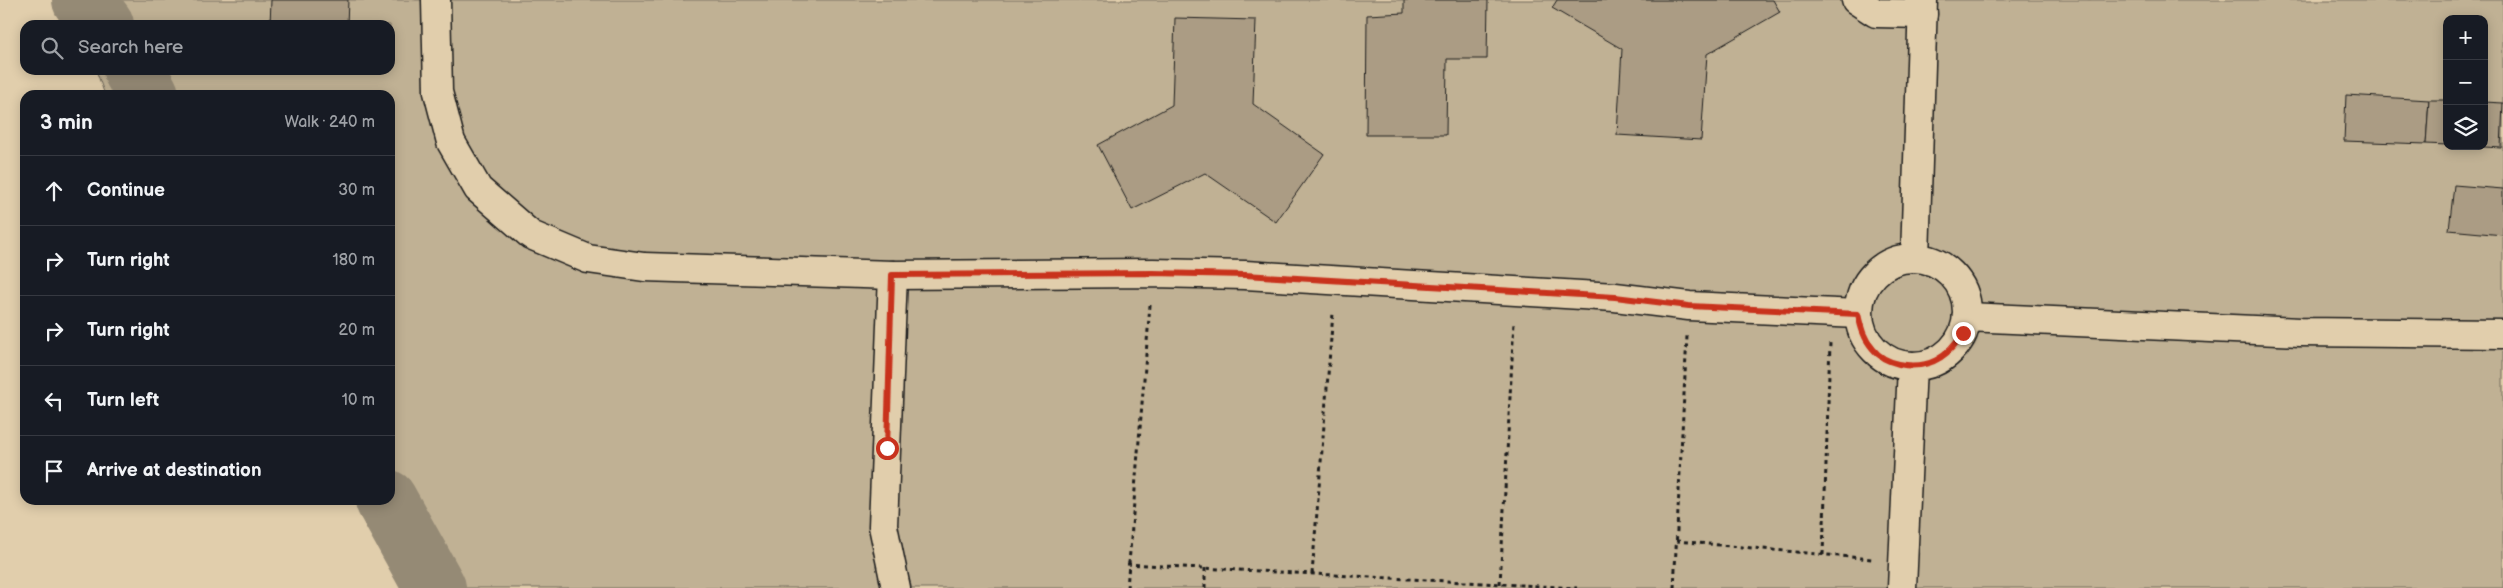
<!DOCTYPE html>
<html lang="en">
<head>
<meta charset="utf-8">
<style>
  :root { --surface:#171b24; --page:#242831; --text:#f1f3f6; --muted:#9ea1a6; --line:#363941 }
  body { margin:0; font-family:"Balsamiq Sans",sans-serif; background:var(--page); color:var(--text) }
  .controls { position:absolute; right:15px; top:15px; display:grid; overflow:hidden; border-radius:10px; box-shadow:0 2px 12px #0003 }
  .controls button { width:45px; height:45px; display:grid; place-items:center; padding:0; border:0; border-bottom:1px solid var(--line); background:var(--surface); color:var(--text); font:25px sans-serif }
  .stop { position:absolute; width:15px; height:15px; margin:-11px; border:4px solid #c8321e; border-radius:50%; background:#fff }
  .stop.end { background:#c8321e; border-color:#fff; box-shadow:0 1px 5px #0008 }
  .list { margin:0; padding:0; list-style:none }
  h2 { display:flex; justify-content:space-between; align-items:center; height:65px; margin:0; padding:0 20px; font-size:21px }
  h2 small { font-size:16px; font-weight:400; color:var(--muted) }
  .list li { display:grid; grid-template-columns:32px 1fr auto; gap:15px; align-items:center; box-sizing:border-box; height:70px; padding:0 20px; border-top:1px solid var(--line) }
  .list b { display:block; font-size:19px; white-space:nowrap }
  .list em { font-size:16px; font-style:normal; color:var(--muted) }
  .icon { flex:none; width:28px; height:28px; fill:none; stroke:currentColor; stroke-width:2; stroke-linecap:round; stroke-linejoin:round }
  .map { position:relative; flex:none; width:2503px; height:588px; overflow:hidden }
  .search { position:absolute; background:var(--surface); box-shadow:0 2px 12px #0003; left:20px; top:20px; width:375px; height:55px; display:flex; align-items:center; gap:12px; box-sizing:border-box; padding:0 18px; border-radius:15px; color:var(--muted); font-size:19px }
  .panel { position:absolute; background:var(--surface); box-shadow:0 2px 12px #0003; left:20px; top:90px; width:375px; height:415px; border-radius:15px }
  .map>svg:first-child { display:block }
  .green { fill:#c0b194; stroke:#6e6658; fill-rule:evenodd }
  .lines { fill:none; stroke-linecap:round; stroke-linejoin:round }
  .river { stroke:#958a75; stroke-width:62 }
  .building { fill:#ab9c84; stroke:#1c1c1c }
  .street-casing { stroke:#1c1c1c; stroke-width:31 }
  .path { stroke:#1c1c1c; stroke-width:3; stroke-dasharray:4 4; stroke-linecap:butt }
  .street { stroke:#e1ceac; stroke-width:28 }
  .route { stroke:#c8321e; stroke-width:6 }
</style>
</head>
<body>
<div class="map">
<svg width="2503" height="588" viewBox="0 0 2503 588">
  <rect width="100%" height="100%" fill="#e1ceac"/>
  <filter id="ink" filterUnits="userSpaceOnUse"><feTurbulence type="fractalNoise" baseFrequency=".02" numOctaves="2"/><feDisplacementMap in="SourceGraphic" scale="10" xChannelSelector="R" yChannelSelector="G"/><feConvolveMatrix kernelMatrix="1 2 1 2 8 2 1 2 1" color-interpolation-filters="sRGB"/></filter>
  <g filter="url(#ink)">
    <path class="green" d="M 66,0 L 2503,0 L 2503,588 L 406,588 L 353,500 L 390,500 L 390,95 L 105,95 L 96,70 L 390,70 L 390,25 L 79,25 ZM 2447,19 L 2484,19 L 2484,146 L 2447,146 Z"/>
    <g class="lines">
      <g class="river">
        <path d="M 83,0 L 103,25"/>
        <path d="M 134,70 L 148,95"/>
        <path d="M 386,500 L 435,588"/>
      </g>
    </g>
    <g class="building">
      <path d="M 271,0 L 348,0 L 347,25 L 270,25 Z"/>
      <path d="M 1404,0 L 1488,0 L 1487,59 L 1447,59 L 1446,135 L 1366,135 L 1367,15 L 1404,13 Z"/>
      <path d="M 1557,0 L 1773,0 L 1780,12 L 1707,54 L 1701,140 L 1617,135 L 1622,49 L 1552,8 Z"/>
      <path d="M 1175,18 L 1256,20 L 1253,104 L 1324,154 L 1276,222 L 1205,173 L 1132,210 L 1098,145 L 1172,105 Z"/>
      <path d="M 2346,95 L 2429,100 L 2426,144 L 2344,141 Z"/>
      <path d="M 2429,100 L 2447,100 L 2447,145 L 2426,144 Z"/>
      <path d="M 2484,102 L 2503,103 L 2501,148 L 2468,146 L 2484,146 Z"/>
      <path d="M 2454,185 L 2503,189 L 2503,235 L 2449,230 Z"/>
    </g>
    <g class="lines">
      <defs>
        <g id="street">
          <path d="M 436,0 L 438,92 L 451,142 L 478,189 L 531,235 L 588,259 L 644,267 L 893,275 L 1153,273 L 1245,275 L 1615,297 L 1689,306 L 1858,314"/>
          <path d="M 1856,0 L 1876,13 L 1923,14"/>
          <circle cx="1913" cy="312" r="54"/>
          <path d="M 1915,258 L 1923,0"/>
          <path d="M 893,275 L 883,526 L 896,588"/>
          <path d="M 1967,317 L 2300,332 L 2503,334"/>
          <path d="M 1902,588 L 1912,366"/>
        </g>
      </defs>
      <use href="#street" class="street-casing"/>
      <g class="path">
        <path d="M 1676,541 L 1872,559"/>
        <path d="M 1823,555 L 1830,343"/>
        <path d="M 1127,564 L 1577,588"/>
        <path d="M 1205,568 L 1205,588"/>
        <path d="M 1312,574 L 1333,313"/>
        <path d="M 1500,584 L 1514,322"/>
        <path d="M 1127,588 L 1150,305"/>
        <path d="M 1674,588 L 1687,336"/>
      </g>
      <use href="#street" class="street"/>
    </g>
  </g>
  <g class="lines" filter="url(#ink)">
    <path class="route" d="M 887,448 L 892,275 L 1153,273 L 1245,275 L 1615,297 L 1689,306 L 1858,314 C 1861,328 1864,339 1873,349 C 1879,357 1890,362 1899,364 C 1928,370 1948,358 1963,333"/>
  </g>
</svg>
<div class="controls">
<button>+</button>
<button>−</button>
<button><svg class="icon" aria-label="layers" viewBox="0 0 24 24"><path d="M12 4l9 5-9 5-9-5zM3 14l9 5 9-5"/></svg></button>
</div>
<div class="stop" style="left:887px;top:448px"></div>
<div class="stop end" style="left:1963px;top:333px"></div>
<div class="search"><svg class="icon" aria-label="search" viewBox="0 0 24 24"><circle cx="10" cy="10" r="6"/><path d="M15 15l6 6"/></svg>Search here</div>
<section class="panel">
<h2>3 min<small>Walk · 240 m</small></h2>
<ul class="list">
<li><svg class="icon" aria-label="ahead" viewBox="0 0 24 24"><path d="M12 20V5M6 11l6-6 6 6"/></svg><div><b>Continue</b></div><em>30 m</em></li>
<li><svg class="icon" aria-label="right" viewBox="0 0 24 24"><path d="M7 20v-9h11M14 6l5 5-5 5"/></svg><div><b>Turn right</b></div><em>180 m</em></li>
<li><svg class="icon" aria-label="right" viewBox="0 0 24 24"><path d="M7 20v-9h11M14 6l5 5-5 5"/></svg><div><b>Turn right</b></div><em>20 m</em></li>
<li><svg class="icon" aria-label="left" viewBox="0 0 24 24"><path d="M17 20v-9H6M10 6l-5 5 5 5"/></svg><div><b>Turn left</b></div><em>10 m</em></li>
<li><svg class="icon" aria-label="arrive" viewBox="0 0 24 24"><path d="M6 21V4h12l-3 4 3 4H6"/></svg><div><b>Arrive at destination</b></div></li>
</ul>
</section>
</div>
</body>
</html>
